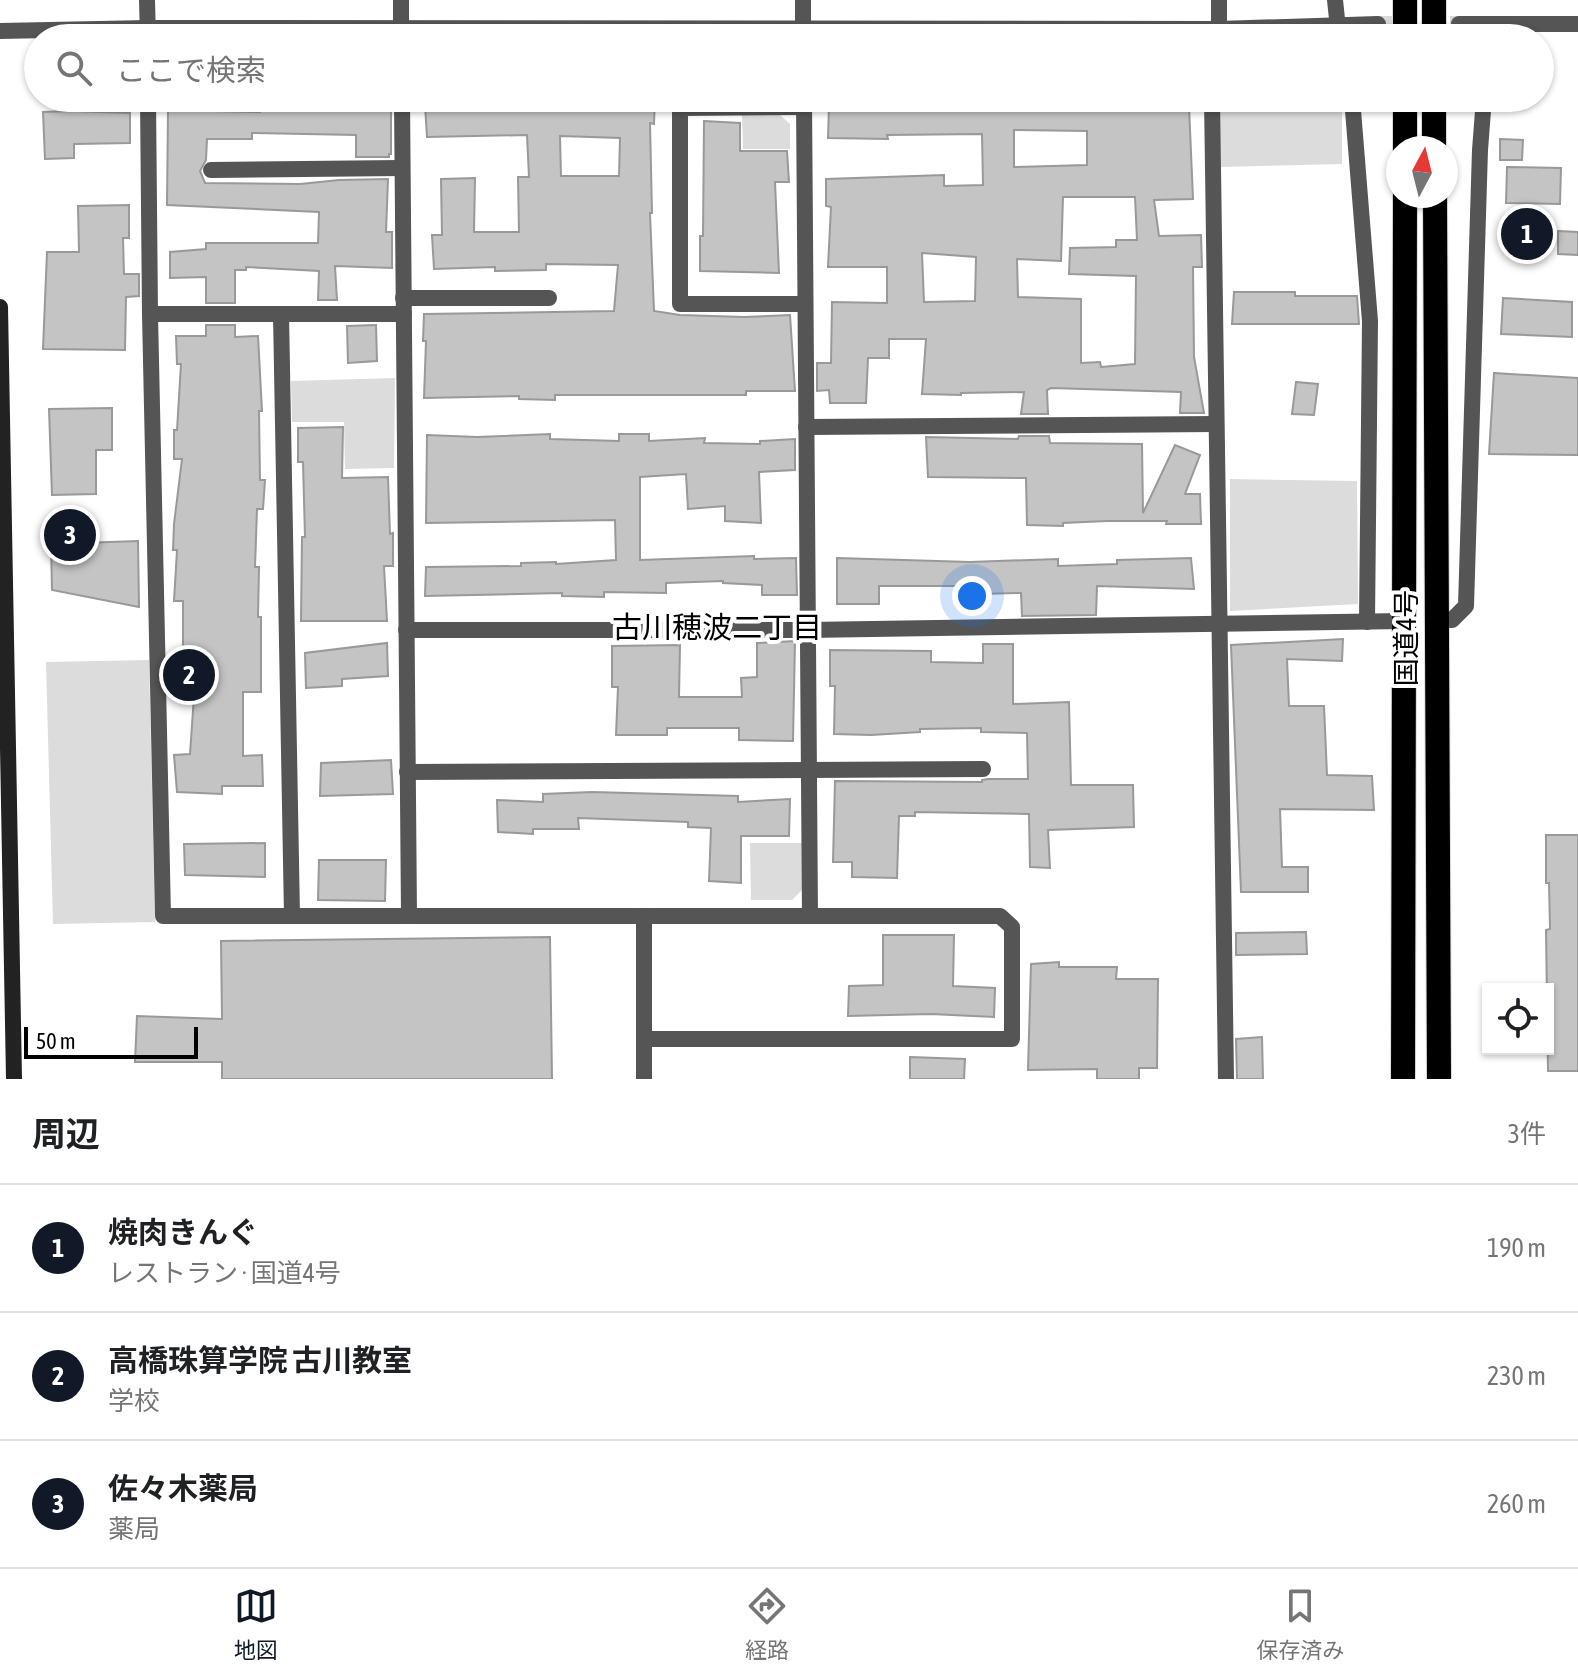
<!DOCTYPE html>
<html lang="ja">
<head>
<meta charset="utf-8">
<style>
  :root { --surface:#fff; --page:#f2f2f2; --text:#202124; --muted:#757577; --line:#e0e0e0; --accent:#111827 }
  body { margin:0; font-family:"Asap Condensed","Noto Sans JP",sans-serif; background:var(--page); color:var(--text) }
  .controls { position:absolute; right:24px; bottom:24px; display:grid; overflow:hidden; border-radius:0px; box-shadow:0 2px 6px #0004 }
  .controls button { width:72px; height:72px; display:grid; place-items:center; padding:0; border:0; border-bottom:2px solid var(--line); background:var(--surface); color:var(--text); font:40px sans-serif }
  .compass { position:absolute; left:1386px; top:136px; width:72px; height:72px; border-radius:50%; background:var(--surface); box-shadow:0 2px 6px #0004; rotate:7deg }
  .scale { position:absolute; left:24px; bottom:20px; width:174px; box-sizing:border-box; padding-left:8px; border:4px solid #000; border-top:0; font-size:22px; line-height:28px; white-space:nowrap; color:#000; -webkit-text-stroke:6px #fff; paint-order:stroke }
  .you { position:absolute; left:972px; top:596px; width:28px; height:28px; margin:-20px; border:6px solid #fff; border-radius:50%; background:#1a73e8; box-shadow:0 0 0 12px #1a73e833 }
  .badge { display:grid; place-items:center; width:52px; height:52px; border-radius:50%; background:var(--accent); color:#fff; font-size:26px; font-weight:700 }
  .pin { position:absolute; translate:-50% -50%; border:4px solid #fff; box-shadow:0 2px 8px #0006 }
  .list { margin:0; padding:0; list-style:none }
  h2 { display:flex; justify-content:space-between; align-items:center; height:104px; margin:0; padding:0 32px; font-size:34px }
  h2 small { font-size:26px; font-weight:400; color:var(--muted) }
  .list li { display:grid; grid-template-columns:52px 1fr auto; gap:24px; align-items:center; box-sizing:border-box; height:128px; padding:0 32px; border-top:2px solid var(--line) }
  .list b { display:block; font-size:30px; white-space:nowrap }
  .list p { margin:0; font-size:26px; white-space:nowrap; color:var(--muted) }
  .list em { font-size:26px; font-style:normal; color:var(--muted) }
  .icon { flex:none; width:44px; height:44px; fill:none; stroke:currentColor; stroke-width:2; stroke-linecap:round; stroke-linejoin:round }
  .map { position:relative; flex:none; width:1578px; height:1079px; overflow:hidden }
  .search { position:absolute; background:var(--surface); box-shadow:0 2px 6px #0004; left:24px; right:24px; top:24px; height:88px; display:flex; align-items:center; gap:20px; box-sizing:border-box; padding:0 28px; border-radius:44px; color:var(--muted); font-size:30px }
  .sheet { height:488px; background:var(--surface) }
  nav { display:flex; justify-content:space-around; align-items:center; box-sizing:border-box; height:112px; border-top:2px solid var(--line); background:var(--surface); font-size:22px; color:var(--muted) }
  nav a { display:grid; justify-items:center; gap:4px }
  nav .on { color:var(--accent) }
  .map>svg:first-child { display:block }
  .green { fill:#dcdcdc }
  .building { fill:#c4c4c4; stroke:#999; stroke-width:2; fill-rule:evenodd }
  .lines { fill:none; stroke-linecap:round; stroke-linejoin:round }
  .street-tunnel { stroke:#d9d9d9; stroke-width:16; stroke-dasharray:16 8; stroke-linecap:butt }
  .highway-casing { stroke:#dbdbdb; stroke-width:26 }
  .street { stroke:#555; stroke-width:16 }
  .secondary { stroke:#222; stroke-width:16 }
  .highway { stroke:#000; stroke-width:24 }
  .labels { text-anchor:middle; stroke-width:8; stroke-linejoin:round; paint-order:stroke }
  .street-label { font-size:28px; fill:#000; stroke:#fff }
  .neighbourhood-label { font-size:30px; fill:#000; stroke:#fff }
</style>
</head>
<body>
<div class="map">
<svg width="1578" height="1079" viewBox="0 0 1578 1079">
  <rect width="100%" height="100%" fill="#fff"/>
  <g class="green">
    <path d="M 1218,98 L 1342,98 L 1342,164 L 1221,167 Z"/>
    <path d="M 742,114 L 779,114 L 790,124 L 790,149 L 743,149 Z"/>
    <path d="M 395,378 L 394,468 L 345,469 L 344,422 L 292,422 L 291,381 Z"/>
    <path d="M 1230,479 L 1357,481 L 1358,604 L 1230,611 Z"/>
    <path d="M 149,660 L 155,922 L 53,924 L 46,662 Z"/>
    <path d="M 750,843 L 804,843 L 804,888 L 792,900 L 751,900 Z"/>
  </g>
  <g class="building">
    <path d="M 379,98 L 391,98 L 391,154 L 389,154 L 389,157 L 356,157 L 356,135 L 252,133 L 252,139 L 207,139 L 206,160 L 200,171 L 205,183 L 300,184 L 339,180 L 388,179 L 386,232 L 392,232 L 392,268 L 335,266 L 337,300 L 318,300 L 319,271 L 246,267 L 246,270 L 235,270 L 235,303 L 206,303 L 206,277 L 170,278 L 170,252 L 206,249 L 206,243 L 318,243 L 319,212 L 167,205 L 168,110 L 260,112 L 260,107 L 296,105 L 380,109 Z"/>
    <path d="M 619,98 L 655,98 L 654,124 L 650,123 L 652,213 L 650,213 L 654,311 L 680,315 L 744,317 L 790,315 L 795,391 L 746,391 L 746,395 L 555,395 L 555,400 L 519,399 L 519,396 L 424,398 L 426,341 L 423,341 L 424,314 L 614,311 L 618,265 L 546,264 L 546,270 L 495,271 L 495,267 L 434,269 L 432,235 L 442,235 L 441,179 L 475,178 L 474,232 L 519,232 L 518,177 L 529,177 L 527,135 L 427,137 L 425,105 L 474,106 L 515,101 L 515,106 L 560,103 L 560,107 L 619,106 ZM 560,136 L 620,138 L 619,176 L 561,176 Z"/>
    <path d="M 869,98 L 951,98 L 951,107 L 996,104 L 996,108 L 1087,104 L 1189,106 L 1193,199 L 1154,200 L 1159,236 L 1201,235 L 1202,267 L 1193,267 L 1194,357 L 1204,413 L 1180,413 L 1181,392 L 1051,388 L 1047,390 L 1048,414 L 1021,414 L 1024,392 L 961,393 L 961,395 L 922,394 L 926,339 L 889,339 L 889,358 L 868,358 L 866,403 L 830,403 L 829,390 L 817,391 L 817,363 L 831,363 L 832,302 L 887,303 L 887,267 L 828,267 L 831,207 L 826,206 L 826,179 L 944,175 L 944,186 L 983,185 L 982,134 L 887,135 L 888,139 L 828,138 L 829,105 L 869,106 ZM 1014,130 L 1087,131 L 1087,165 L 1014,167 ZM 1063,197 L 1135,197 L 1137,240 L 1116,240 L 1116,247 L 1070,248 L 1069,274 L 1136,276 L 1135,364 L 1101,367 L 1100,362 L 1081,363 L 1081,299 L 1018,297 L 1017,259 L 1061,261 ZM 922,253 L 976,257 L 975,301 L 924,302 Z"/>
    <path d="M 72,111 L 130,113 L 130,143 L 74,144 L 74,158 L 45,159 L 43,112 Z"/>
    <path d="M 704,121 L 740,123 L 740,151 L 787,151 L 789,182 L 775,182 L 779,273 L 700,271 L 700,236 L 703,236 Z"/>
    <path d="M 1500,139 L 1523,140 L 1522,160 L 1500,160 Z"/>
    <path d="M 1507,167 L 1561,168 L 1560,204 L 1506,203 Z"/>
    <path d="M 129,205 L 129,238 L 123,238 L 124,274 L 139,274 L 139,296 L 126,297 L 125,350 L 43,349 L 47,252 L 79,252 L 78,206 Z"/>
    <path d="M 1558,231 L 1578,232 L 1578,255 L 1558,254 Z"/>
    <path d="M 1234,292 L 1295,292 L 1295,296 L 1357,296 L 1359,324 L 1232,324 Z"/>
    <path d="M 1503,298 L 1572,302 L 1572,337 L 1501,334 Z"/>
    <path d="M 206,325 L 235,325 L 235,337 L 258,336 L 262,411 L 259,411 L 260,480 L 265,480 L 263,509 L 257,509 L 255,567 L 259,567 L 258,617 L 261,617 L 261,692 L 243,692 L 243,756 L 262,755 L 263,786 L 222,786 L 222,794 L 177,792 L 174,755 L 190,754 L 194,696 L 175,696 L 174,665 L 183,665 L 183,601 L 174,601 L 177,550 L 173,550 L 174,524 L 182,459 L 174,459 L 174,430 L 177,430 L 181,364 L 177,364 L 176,336 L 206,336 Z"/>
    <path d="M 376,325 L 377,361 L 348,363 L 347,326 Z"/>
    <path d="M 1494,373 L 1578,378 L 1578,455 L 1489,454 Z"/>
    <path d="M 1296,382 L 1318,384 L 1314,415 L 1292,414 Z"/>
    <path d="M 112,408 L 112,450 L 96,450 L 96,494 L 52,495 L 49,409 Z"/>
    <path d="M 343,427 L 342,478 L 388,477 L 390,534 L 393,533 L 393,566 L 384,566 L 387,621 L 301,621 L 302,537 L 305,537 L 303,462 L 298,462 L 298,428 Z"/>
    <path d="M 550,434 L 550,439 L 619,441 L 619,434 L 649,434 L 649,441 L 705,438 L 704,443 L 760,444 L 760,441 L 795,439 L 795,470 L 759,472 L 761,523 L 725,521 L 725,506 L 688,509 L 686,474 L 640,477 L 640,560 L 754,556 L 754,559 L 796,558 L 797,595 L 762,595 L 762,585 L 723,583 L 723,581 L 666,583 L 666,593 L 604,592 L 604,597 L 562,596 L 562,593 L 425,596 L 426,567 L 521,566 L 521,563 L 556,562 L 556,564 L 616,560 L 615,520 L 426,523 L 427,435 L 477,437 Z"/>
    <path d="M 1019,436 L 1049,436 L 1050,443 L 1142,444 L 1143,513 L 1175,445 L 1200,455 L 1185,494 L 1200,494 L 1201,524 L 1166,524 L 1167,521 L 1107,521 L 1063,523 L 1063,526 L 1027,525 L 1026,478 L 928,477 L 926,437 L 1018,439 Z"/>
    <path d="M 138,541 L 139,607 L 52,590 L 51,544 Z"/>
    <path d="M 837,558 L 970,562 L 1058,559 L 1058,566 L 1117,564 L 1117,560 L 1191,558 L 1194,589 L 1097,586 L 1096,615 L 1022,616 L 1021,593 L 979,594 L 979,586 L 879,586 L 879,604 L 837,604 Z"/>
    <path d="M 1343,639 L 1342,661 L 1287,659 L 1289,706 L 1324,706 L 1327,775 L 1372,776 L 1374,810 L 1280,809 L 1282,867 L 1308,867 L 1308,892 L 1241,892 L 1231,645 Z"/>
    <path d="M 795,641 L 793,741 L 739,740 L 739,728 L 667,728 L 667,735 L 616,735 L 618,687 L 612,687 L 612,646 L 680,645 L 679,697 L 742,697 L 741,678 L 757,677 L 757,643 Z"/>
    <path d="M 387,643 L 388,676 L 342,679 L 342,686 L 306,688 L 305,653 Z"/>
    <path d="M 983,644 L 1013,644 L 1013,704 L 1069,702 L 1071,785 L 1133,785 L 1134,827 L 1048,830 L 1050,868 L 1030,867 L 1029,814 L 915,812 L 915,816 L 899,816 L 897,878 L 852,877 L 852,862 L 833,862 L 835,781 L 982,782 L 982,780 L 988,779 L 1028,779 L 1027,733 L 981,732 L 981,728 L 920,729 L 920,732 L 871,735 L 834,734 L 835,686 L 830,686 L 830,650 L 931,651 L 931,662 L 983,663 Z"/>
    <path d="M 391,760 L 393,794 L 320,796 L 321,763 Z"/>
    <path d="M 592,792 L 738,796 L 738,802 L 790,799 L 789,836 L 741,836 L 741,883 L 709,881 L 711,828 L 688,827 L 688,822 L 578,818 L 579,829 L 533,829 L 533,834 L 498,832 L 497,800 L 543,802 L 543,794 Z"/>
    <path d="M 1546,835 L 1578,835 L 1578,1071 L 1548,1071 L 1546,930 L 1550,929 L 1549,883 L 1546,883 Z"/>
    <path d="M 265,843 L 265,877 L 185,875 L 184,844 Z"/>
    <path d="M 319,860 L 386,860 L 385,901 L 318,900 Z"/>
    <path d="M 1306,932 L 1307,954 L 1236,955 L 1236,933 Z"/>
    <path d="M 883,935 L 954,935 L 953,986 L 995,988 L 994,1017 L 931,1014 L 848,1016 L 849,986 L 883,985 Z"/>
    <path d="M 550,937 L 552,1079 L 222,1079 L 222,1062 L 135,1062 L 137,1016 L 222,1019 L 221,941 Z"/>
    <path d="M 1059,962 L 1059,967 L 1117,967 L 1116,979 L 1158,979 L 1157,1068 L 1139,1068 L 1139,1079 L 1097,1079 L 1097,1069 L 1028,1070 L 1031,964 Z"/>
    <path d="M 1262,1037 L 1263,1079 L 1237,1079 L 1236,1039 Z"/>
    <path d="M 910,1057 L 965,1059 L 964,1079 L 910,1079 Z"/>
  </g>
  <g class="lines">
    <path class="street-tunnel" d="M 1378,24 L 1459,24"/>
    <defs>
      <g id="highway">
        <path d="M 1405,0 L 1405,38"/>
        <path d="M 1434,0 L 1434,38"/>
        <path d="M 1434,98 L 1434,148"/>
        <path d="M 1405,148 L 1405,98"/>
        <path d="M 1435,196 L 1439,1079"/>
        <path d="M 1403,1079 L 1405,196"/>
      </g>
    </defs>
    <use href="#highway" class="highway-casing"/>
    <g class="street">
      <path d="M 147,0 L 148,38"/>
      <path d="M 1219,0 L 1219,29"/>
      <path d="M 1335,0 L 1339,38"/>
      <path d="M 1459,24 L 1578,24"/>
      <path d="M 0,31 L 148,28 L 1219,29 L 1378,24"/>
      <path d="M 401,36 L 401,0"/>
      <path d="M 803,36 L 803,0"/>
      <path d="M 148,98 L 150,314 L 163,916 L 1000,916 L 1012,927 L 1012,1039 L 644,1039"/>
      <path d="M 402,98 L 409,915"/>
      <path d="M 804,98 L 810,916"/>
      <path d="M 1212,98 L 1226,1079"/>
      <path d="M 1352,98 L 1370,321 L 1367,622"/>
      <path d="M 804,107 L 680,108 L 680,304 L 805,304"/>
      <path d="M 211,170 L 402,168"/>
      <path d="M 403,298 L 549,298"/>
      <path d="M 150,314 L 404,314"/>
      <path d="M 281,314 L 292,916"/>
      <path d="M 806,427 L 1216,424"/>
      <path d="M 1436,620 L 1452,620 L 1466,606 L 1480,150 L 1484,98"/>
      <path d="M 406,630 L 807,630 L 1404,621"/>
      <path d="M 407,772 L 983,769"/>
      <path d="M 644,916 L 644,1079"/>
    </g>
    <path class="secondary" d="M 0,307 L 14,1079"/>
    <use href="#highway" class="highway"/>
  </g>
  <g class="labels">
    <g class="street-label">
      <text transform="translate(1406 638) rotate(-90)" y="10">国道4号</text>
    </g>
    <g class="neighbourhood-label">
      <text x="717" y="638">古川穂波二丁目</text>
    </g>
  </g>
</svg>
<div class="controls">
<button><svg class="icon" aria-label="locate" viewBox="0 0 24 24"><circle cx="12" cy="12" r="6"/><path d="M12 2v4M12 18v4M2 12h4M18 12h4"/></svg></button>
</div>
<svg class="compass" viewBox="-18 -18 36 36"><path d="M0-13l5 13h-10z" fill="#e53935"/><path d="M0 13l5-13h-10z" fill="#757577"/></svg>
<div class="scale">50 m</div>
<div class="you"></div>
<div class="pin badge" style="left:1527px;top:234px">1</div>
<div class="pin badge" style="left:189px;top:675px">2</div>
<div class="pin badge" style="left:70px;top:535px">3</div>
<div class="search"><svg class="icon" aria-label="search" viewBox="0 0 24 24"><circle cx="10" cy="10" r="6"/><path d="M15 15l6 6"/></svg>ここで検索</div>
</div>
<section class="sheet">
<h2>周辺<small>3件</small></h2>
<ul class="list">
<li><span class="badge">1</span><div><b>焼肉きんぐ</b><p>レストラン · 国道4号</p></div><em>190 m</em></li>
<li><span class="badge">2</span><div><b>高橋珠算学院 古川教室</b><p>学校</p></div><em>230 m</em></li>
<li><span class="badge">3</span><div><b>佐々木薬局</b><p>薬局</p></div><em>260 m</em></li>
</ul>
</section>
<nav>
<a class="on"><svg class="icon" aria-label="map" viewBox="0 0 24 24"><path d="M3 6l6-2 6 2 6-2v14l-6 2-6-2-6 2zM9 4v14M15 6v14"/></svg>地図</a>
<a><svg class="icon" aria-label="directions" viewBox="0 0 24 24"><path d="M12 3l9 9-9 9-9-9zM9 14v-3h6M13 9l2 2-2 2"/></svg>経路</a>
<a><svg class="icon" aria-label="saved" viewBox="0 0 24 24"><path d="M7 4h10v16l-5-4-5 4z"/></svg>保存済み</a>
</nav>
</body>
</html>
